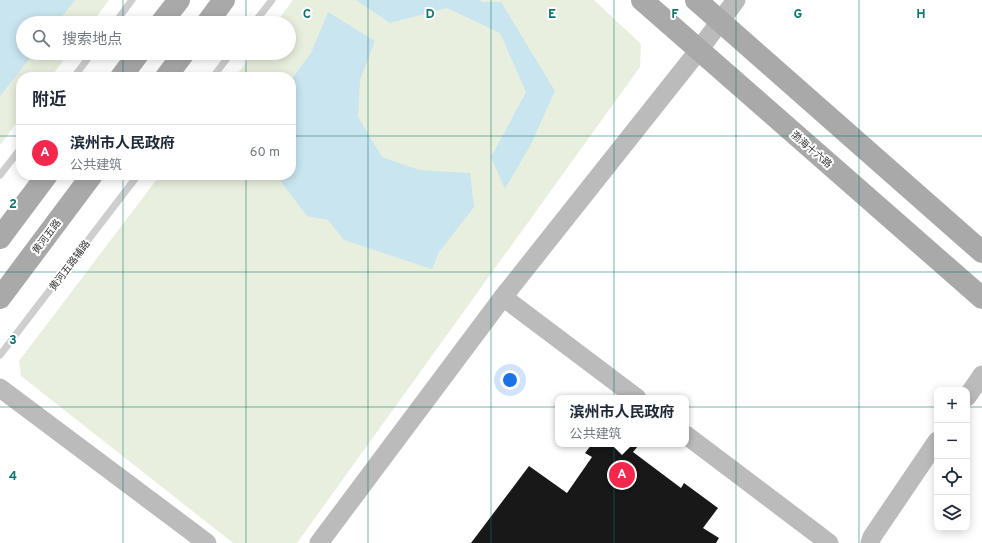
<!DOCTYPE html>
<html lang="zh">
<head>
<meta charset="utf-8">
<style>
  :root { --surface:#fff; --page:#f2f2f3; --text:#1f2937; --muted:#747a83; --line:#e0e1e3; --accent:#f4274c }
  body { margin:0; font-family:Overpass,"Noto Sans SC",sans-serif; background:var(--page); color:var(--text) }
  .controls { position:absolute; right:12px; bottom:12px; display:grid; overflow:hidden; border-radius:8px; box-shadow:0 2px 10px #0003 }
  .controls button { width:36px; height:36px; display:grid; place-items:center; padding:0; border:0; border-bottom:1px solid var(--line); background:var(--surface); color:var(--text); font:20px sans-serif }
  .you { position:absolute; left:510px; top:380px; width:14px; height:14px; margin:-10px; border:3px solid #fff; border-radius:50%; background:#1a73e8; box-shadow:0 0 0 6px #1a73e833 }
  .badge { display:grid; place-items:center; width:26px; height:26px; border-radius:50%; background:var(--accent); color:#fff; font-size:13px; font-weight:700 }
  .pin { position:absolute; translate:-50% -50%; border:2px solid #fff; box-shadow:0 1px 4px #0006 }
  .popup { position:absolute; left:555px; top:395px; width:134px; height:52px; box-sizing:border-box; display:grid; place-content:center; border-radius:8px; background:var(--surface); filter:drop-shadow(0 1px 3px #0005); font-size:13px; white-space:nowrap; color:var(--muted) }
  .popup b { font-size:15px; color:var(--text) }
  .popup::after { content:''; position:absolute; left:50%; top:100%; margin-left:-8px; border:8px solid transparent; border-top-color:var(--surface) }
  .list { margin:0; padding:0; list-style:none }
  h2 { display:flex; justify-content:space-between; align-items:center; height:52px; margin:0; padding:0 16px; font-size:17px }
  h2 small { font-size:13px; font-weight:400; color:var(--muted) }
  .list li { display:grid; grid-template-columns:26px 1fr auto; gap:12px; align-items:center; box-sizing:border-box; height:56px; padding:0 16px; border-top:1px solid var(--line) }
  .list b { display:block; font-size:15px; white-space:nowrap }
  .list p { margin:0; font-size:13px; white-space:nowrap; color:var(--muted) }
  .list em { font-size:13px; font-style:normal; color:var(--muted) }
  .icon { flex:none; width:22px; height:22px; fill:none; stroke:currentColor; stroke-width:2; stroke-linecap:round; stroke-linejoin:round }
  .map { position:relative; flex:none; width:982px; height:543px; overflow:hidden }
  .search { position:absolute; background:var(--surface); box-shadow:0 2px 10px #0003; left:16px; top:16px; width:280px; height:44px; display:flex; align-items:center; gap:10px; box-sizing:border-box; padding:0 14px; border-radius:22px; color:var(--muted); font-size:15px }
  .panel { position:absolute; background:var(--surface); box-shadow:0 2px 10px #0003; left:16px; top:72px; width:280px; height:108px; border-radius:16px }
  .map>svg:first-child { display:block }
  .green { fill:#e9efde }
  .water { fill:#c9e5f0 }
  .building { fill:#181818 }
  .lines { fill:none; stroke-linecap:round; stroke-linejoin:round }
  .lane { stroke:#cecece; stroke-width:7 }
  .secondary { stroke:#bbb; stroke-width:19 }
  .primary { stroke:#a9a9a9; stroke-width:22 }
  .grid { fill:none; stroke:#0f766e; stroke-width:1; stroke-opacity:0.55 }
  .labels { text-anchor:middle; stroke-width:4; stroke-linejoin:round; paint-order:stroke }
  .street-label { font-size:10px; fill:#313131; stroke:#fff }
  .grid-label { font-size:13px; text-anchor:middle; font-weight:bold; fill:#0f766e; stroke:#fff; stroke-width:4; stroke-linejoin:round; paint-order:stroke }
</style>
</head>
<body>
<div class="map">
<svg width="982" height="543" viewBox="0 0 982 543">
  <rect width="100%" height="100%" fill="#fff"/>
  <g class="green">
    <path d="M 0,0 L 109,0 L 92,23 L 23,23 L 23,53 L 69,53 L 51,77 L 21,77 L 21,117 L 0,145 Z"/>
    <path d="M 293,0 L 594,0 L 641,44 L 640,67 L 297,543 L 233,543 L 21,376 L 19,361 L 160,175 L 291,175 L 291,77 L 235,77 L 253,53 L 289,53 L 289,23 L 276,23 Z"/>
  </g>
  <g class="water">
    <path d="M 0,0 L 75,0 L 57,23 L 23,23 L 23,53 L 34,53 L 0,96 Z"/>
    <path d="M 356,0 L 480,0 L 482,2 L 501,2 L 555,91 L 531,144 L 505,189 L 491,157 L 526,92 L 500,33 L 447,8 L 390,23 Z"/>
    <path d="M 328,12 L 375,41 L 360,80 L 358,117 L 382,157 L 419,170 L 470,173 L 474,207 L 439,252 L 432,269 L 344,240 L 328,220 L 307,216 L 276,175 L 291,175 L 291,80 L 311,53 Z"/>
  </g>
  <path class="building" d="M 592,444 L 635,444 L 638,446 L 633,452 L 681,488 L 684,483 L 718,508 L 703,528 L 719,538 L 716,543 L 471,543 L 529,466 L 567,493 L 592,457 L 585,453 Z"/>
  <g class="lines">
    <g class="lane">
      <path d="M 115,23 L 132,0"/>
      <path d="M 254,23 L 272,0"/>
      <path d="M 74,77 L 92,53"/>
      <path d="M 213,77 L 231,53"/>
      <path d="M 0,175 L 21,148"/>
      <path d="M 0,355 L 138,175"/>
    </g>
    <g class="secondary">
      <path d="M 503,297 L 637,398"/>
      <path d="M 0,388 L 207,543"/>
      <path d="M 967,397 L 982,375"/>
      <path d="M 686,435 L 829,543"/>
      <path d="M 319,543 L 503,297 L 699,50 L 736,0"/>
      <path d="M 870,543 L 872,537 L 937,441"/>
    </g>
    <g class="primary">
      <path d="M 642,0 L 982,298"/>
      <path d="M 696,0 L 982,252"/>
      <path d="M 161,23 L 179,0"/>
      <path d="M 207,23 L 224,0"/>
      <path d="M 121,77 L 139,53"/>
      <path d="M 166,77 L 184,53"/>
      <path d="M 0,238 L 47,175"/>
      <path d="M 0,298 L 92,175"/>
    </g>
  </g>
  <path class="grid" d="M 123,0 L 123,23M 246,0 L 246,23M 368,0 L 368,543M 491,0 L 491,543M 614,0 L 614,543M 736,0 L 736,543M 859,0 L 859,543M 123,53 L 123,77M 246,53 L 246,77M 0,136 L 21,136M 291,136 L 982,136M 123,175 L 123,543M 246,175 L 246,543M 0,272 L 982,272M 0,407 L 937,407M 967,407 L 982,407"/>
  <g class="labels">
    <g class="street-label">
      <text transform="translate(812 149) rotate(41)" y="4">渤海十六路</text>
      <text transform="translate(46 236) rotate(-53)" y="4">黄河五路</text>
      <text transform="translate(69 265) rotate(-53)" y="4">黄河五路辅路</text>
    </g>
  </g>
  <g class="grid-label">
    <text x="307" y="18">C</text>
    <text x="430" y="18">D</text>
    <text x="552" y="18">E</text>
    <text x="675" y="18">F</text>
    <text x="798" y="18">G</text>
    <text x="921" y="18">H</text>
    <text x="13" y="208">2</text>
    <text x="13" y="344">3</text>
    <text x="13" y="480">4</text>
  </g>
</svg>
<div class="controls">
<button>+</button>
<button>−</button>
<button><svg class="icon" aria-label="locate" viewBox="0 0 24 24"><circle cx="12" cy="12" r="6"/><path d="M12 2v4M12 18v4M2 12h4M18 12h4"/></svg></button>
<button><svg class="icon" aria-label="layers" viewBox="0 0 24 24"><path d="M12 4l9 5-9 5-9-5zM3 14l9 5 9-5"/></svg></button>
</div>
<div class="you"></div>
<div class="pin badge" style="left:622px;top:475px">A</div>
<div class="popup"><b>滨州市人民政府</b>公共建筑</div>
<div class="search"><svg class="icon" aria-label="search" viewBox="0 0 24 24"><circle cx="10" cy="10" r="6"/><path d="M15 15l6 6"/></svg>搜索地点</div>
<section class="panel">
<h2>附近<small></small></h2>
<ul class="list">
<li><span class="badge">A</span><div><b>滨州市人民政府</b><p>公共建筑</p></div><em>60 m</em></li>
</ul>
</section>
</div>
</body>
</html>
